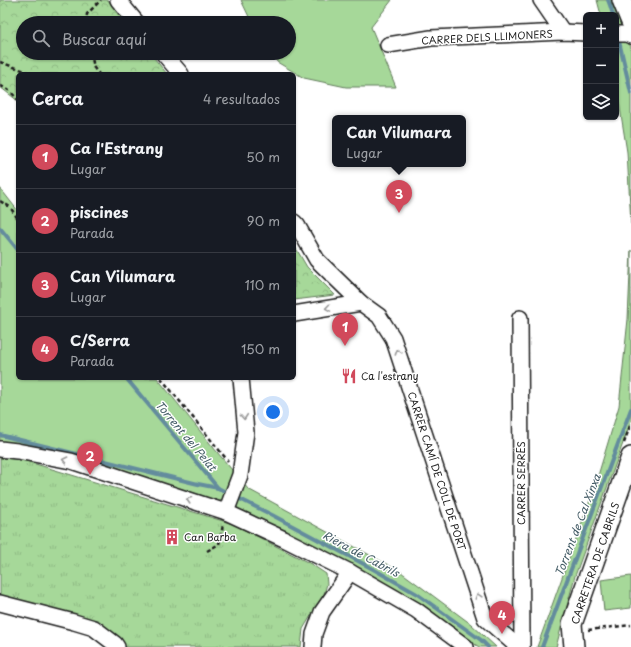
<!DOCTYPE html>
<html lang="es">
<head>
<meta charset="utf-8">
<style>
  :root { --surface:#171b24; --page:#20242c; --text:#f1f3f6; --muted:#9ea1a6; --line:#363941; --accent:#d1495b }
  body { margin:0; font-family:"Playpen Sans",sans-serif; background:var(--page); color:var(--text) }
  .controls { position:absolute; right:12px; top:12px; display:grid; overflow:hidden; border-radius:6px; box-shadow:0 1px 3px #0004 }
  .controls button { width:36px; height:36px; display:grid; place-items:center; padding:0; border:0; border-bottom:1px solid var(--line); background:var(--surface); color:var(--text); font:20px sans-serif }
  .you { position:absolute; left:273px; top:412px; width:14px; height:14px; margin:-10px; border:3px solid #fff; border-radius:50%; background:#1a73e8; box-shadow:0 0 0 6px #1a73e833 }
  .badge { display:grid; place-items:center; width:26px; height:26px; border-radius:50%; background:var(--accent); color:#fff; font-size:13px; font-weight:700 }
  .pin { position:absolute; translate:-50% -33px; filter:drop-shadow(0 1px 2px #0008) }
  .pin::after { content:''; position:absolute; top:21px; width:14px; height:12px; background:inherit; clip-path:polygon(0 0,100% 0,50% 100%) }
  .popup { position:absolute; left:332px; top:115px; width:134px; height:52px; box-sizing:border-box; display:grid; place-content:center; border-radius:6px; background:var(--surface); filter:drop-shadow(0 1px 3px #0005); font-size:13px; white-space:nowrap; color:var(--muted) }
  .popup b { font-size:15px; color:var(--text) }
  .popup::after { content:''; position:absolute; left:50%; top:100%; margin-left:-8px; border:8px solid transparent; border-top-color:var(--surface) }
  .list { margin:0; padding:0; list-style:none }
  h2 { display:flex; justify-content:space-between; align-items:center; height:52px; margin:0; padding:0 16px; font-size:17px }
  h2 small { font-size:13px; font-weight:400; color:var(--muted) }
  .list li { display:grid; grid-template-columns:26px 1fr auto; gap:12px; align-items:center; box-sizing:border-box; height:64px; padding:0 16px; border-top:1px solid var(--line) }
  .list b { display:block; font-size:15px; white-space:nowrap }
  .list p { margin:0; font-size:13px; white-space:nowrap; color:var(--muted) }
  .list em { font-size:13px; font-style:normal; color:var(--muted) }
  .icon { flex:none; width:22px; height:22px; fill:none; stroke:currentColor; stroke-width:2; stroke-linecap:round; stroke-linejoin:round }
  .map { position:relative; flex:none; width:631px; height:647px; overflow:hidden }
  .search { position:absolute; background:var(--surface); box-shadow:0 1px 3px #0004; left:16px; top:16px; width:280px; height:44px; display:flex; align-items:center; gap:10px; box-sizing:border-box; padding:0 14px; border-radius:22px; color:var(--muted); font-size:15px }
  .panel { position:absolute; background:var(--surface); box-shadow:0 1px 3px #0004; left:16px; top:72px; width:280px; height:308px; border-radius:6px }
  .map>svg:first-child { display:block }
  .grass { fill:#a6d899; stroke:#617a5a }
  .forest { fill:url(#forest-crowns); stroke:#617a5a }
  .park { fill:url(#park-tufts); stroke:#617a5a }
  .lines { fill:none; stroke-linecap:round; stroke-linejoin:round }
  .stream { stroke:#638c9d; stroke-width:4 }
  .minor-casing { stroke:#1c1c1c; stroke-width:18 }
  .tertiary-casing { stroke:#1c1c1c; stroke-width:22 }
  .path { stroke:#1c1c1c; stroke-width:2.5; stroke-dasharray:4 3; stroke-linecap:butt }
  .minor { stroke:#fff; stroke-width:15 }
  .tertiary { stroke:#fff; stroke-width:19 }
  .oneway { stroke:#999 }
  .labels { text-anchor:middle; stroke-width:3; stroke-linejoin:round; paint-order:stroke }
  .street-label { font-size:10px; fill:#1c1c1c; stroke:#fff }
  .poi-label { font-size:10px; fill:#1c1c1c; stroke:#fff; text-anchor:start }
  .water-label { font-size:11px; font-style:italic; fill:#455d67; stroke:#fff }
</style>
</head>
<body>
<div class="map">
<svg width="631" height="647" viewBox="0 0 631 647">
  <defs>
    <pattern id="forest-crowns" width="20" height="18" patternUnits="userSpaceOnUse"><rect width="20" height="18" fill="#a6d899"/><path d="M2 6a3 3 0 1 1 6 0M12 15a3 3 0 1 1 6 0" fill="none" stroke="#8eb983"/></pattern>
    <pattern id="park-tufts" width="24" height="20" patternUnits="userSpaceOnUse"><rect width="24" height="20" fill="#a6d899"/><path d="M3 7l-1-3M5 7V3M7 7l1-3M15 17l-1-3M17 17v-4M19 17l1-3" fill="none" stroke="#8eb983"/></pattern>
  </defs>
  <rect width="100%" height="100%" fill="#fff"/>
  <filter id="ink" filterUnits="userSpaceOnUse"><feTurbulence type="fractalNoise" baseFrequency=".025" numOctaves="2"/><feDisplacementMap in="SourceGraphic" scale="8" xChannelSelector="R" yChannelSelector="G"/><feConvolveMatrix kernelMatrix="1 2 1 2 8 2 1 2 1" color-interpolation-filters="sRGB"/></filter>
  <g filter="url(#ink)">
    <g class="grass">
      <path d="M 241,0 L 392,0 L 371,27 L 396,87 L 346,87 L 304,78 L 277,62 L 271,53 L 289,53 L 289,23 L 252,23 Z"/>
      <path d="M 597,0 L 615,0 L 622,18 L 631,48 L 631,224 L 627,152 L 616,83 L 616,15 L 601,15 Z"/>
      <path d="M 0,188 L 18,211 L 18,378 L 157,378 L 217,452 L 248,489 L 401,572 L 471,624 L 496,647 L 479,647 L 436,618 L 236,512 L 0,443 Z"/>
      <path d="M 631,250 L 631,421 L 575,576 L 556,647 L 537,647 L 594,489 L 619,406 L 628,319 Z"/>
      <path d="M 631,576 L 631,608 L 604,611 L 601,580 Z"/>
    </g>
    <g class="forest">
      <path d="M 0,0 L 108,0 L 126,23 L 23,23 L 23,53 L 150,53 L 167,74 L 18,74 L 18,101 L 0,87 Z"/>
      <path d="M 294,245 L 307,267 L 335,295 L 294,300 Z"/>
    </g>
    <path class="park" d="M 0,458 L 19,459 L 233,524 L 311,564 L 326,574 L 327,584 L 324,594 L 303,629 L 301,647 L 124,647 L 118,639 L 89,618 L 0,596 Z"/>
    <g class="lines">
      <g class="stream">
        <path d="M 608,0 L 610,5 L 613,15"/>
        <path d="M 618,37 L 631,93"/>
        <path d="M 0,228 L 18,250"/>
        <path d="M 126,378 L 218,488"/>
        <path d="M 0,435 L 198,484 L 218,488 L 230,494"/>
        <path d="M 236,497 L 272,515 L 373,569 L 417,594 L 481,640 L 488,647"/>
        <path d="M 542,647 L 631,409"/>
      </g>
      <defs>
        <g id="minor">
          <path d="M 118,0 L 137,23"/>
          <path d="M 541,0 L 563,32"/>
          <path d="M 616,34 L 626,34 L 631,36"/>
          <path d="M 388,45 L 431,38 L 563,32 L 586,33"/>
          <path d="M 163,53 L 181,74"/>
          <path d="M 294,222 L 297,225 L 317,260 L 361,303 L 379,316 L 393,338 L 485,618 L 518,647"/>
          <path d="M 294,314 L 361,303"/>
          <path d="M 520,318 L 522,647"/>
          <path d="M 0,449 L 17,451 L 71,461 L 226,512 L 284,539 L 350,572 L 416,610 L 466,647"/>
          <path d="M 226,512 L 240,475 L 246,432 L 241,378"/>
          <path d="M 0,603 L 74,622 L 94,628 L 115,644 L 117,647"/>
          <path d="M 313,647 L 314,634 L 322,612 L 350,572"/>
        </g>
        <g id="tertiary">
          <path d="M 622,0 L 631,22"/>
          <path d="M 574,647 L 572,624 L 631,457"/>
        </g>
      </defs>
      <use href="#minor" class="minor-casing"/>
      <use href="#tertiary" class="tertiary-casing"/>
      <g class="path">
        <path d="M 86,23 L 87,14 L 101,0"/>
        <path d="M 91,53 L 94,68 L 99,74"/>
        <path d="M 0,62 L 33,74"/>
        <path d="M 0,86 C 8,88 13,94 18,100"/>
        <path d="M 0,201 L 10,207 L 18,219"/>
        <path d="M 161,378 L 228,461"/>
        <path d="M 624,443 L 631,423"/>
        <path d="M 207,551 L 219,544 L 223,525"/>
        <path d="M 588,630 L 631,625"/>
      </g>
      <use href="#minor" class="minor"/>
      <use href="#tertiary" class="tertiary"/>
    </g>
    <defs><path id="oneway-chevron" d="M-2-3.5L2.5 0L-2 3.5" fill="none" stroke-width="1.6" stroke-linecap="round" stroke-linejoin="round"/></defs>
    <g class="oneway">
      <use href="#oneway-chevron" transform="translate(328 308) rotate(171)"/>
      <use href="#oneway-chevron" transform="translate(398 352) rotate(-108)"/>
      <use href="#oneway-chevron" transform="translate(244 417) rotate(85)"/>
      <use href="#oneway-chevron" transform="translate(65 460) rotate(-168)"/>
      <use href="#oneway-chevron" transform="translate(189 500) rotate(-162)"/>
      <use href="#oneway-chevron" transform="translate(478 596) rotate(-108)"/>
    </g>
  </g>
  <defs>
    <symbol id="restaurant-bare" viewBox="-9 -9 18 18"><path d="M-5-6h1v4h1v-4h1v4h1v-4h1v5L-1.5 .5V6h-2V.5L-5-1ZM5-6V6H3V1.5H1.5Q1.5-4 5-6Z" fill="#d1495b" stroke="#fff" stroke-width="2.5" paint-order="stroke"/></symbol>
    <symbol id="building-bare" viewBox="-9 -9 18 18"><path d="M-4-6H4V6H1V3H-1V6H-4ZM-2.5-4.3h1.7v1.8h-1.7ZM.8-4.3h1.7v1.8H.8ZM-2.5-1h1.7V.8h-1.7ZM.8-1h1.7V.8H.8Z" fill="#d1495b" stroke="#fff" stroke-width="2.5" paint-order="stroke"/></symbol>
  </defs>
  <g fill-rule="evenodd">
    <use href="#restaurant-bare" x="338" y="365" width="22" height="22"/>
    <use href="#building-bare" x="161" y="526" width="22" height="22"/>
  </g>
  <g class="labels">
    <g class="street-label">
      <text transform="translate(487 37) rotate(-3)" y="4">CARRER DELS LLIMONERS</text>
      <text transform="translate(437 471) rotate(72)" y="4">CARRER CAMÍ DE COLL DE PORT</text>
      <text transform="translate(521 483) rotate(-90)" y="4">CARRER SERRES</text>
      <text transform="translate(595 563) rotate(-71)" y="4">CARRETERA DE CABRILS</text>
    </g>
    <g class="poi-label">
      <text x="361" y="380">Ca l'estrany</text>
      <text x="184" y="541">Can Barba</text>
    </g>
    <g class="water-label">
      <text transform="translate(186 436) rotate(50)" y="4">Torrent del Pelat</text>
      <text transform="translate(578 525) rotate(-69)" y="4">Torrent de Cal Xinxa</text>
      <text transform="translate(361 554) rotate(28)" y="4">Riera de Cabrils</text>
    </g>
  </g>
</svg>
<div class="controls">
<button>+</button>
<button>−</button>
<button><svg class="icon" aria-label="layers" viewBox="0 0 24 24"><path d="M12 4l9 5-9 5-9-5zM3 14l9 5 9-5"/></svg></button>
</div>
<div class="you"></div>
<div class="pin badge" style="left:345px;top:346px">1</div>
<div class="pin badge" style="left:90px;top:475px">2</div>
<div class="pin badge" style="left:399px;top:213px">3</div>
<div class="popup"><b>Can Vilumara</b>Lugar</div>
<div class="pin badge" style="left:502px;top:634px">4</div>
<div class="search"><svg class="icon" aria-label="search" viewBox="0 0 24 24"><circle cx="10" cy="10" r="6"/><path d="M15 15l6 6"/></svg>Buscar aquí</div>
<section class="panel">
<h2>Cerca<small>4 resultados</small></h2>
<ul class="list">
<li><span class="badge">1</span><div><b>Ca l'Estrany</b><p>Lugar</p></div><em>50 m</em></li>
<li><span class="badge">2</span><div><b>piscines</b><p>Parada</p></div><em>90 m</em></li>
<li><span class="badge">3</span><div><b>Can Vilumara</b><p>Lugar</p></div><em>110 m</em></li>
<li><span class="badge">4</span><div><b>C/Serra</b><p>Parada</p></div><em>150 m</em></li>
</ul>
</section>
</div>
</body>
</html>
